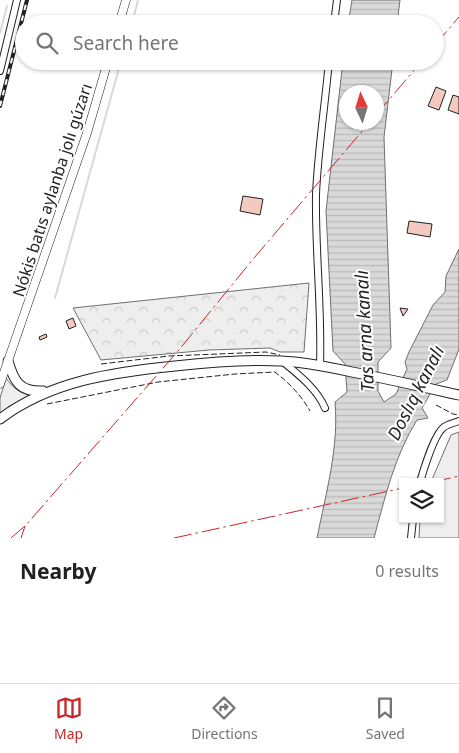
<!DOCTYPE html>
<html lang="en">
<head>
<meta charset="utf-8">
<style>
  :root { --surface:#fff; --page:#f2f2f2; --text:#202124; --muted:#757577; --line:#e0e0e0; --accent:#c62828 }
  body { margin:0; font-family:"Noto Sans",sans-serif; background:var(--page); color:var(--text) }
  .controls { position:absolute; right:15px; bottom:15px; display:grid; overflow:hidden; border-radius:0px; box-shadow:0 1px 4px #0004 }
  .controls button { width:45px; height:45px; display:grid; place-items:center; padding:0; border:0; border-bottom:1px solid var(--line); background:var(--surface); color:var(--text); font:25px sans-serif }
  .compass { position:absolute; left:339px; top:85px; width:45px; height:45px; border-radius:50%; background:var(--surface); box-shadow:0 1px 4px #0004; rotate:356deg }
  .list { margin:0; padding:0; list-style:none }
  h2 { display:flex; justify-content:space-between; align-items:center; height:65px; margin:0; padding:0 20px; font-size:21px }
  h2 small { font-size:16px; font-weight:400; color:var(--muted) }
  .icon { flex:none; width:28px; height:28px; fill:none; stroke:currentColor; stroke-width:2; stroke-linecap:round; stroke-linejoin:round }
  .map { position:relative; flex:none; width:459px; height:538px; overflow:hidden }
  .search { position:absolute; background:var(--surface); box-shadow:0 1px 4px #0004; left:15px; right:15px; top:15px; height:55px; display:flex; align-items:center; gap:12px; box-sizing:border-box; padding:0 18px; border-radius:28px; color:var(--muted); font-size:19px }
  .sheet { height:145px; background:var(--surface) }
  nav { display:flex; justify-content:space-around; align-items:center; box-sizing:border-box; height:70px; border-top:1px solid var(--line); background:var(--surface); font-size:14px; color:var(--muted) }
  nav a { display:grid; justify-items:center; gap:2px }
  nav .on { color:var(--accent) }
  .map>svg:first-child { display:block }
  .grass { fill:#eee; stroke:#6f6f6f }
  .forest { fill:url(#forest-crowns); stroke:#6f6f6f }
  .water { fill:url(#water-rules); stroke:#6f6f6f; fill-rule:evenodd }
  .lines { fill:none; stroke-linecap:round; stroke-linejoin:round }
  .stream { stroke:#d9d9d9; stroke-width:2 }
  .building { fill:#f3c9c0; stroke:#222 }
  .minor-casing { stroke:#222; stroke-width:8 }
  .major-casing { stroke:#222; stroke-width:9 }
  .highway-casing { stroke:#222; stroke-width:11 }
  .minor { stroke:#fff; stroke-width:6 }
  .major { stroke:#fff; stroke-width:8 }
  .highway { stroke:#fff; stroke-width:9 }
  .rail-casing { stroke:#222; stroke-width:4 }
  .rail { stroke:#fff; stroke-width:2; stroke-dasharray:5.5; stroke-linecap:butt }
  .fence { stroke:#222; stroke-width:1; stroke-dasharray:6 2.5; stroke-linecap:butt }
  .power { stroke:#c62828; stroke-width:1; stroke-dasharray:18 4 2.5 4; stroke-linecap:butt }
  .labels { text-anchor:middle; stroke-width:4; stroke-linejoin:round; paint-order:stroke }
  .street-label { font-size:16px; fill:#222; stroke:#fff }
  .water-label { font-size:18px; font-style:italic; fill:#222; stroke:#fff }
</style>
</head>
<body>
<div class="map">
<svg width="459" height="538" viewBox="0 0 459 538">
  <defs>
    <pattern id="forest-crowns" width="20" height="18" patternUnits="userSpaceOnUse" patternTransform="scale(1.25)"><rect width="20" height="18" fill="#eee"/><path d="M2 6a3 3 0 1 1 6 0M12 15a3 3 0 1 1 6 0" fill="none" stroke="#ccc"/></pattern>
    <pattern id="water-rules" width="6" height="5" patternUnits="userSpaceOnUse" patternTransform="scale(1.25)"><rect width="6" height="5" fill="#d9d9d9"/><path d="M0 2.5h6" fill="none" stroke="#bababa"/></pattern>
  </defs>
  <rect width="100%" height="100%" fill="#fff"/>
  <g class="grass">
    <path d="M 6,378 C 13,388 19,393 30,395 L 8,407 L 0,414 L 0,398 Z"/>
    <path d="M 459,432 L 459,538 L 419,538 L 420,519 L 440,519 L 440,482 L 431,482 L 451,435 Z"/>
  </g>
  <path class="forest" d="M 309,283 L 304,352 L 280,352 L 270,348 L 209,350 L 101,360 L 73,308 Z"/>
  <g class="water">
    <path d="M 352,0 L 400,0 L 397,24 L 348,24 Z"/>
    <path d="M 343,61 L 393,61 L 384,137 L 391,348 L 378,362 L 378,391 L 384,402 L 396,394 L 407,369 L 405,362 L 409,352 L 433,305 L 445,292 L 446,276 L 459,249 L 459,349 L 447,380 L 436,384 L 422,408 L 428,418 L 417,420 C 395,455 385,497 374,538 L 317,538 C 326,493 339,447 335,402 L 347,392 L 345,364 L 333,351 L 326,211 ZM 346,92 L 376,92 L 376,122 L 346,122 Z"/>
  </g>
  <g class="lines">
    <g class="stream">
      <path d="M 132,24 L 138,0"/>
      <path d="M 0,33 L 7,6"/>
      <path d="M 55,298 L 121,61"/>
    </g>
  </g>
  <g class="building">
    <path d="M 436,87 L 446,91 L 439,110 L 428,106 Z"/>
    <path d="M 453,95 L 459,97 L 459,114 L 448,110 Z"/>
    <path d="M 243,196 L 263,199 L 260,215 L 240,211 Z"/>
    <path d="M 409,221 L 432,224 L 430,237 L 407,233 Z"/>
    <path d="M 400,308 L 408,309 L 403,316 Z"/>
    <path d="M 73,318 L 76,326 L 69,329 L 66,321 Z"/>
    <path d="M 46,334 L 47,337 L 40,340 L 39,337 Z"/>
  </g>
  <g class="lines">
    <defs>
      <g id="minor">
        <path d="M 334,24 L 337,0"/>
        <path d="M 0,71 L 17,0"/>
        <path d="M 282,361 C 298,374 317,389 325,408"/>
        <path d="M 320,365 C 322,308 315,251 316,194 C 318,150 325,105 329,61"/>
        <path d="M 420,482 C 424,469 434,434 444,427 C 448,424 454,423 459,421"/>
        <path d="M 411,538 L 413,519"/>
      </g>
      <g id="major">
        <path d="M 119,24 L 126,0"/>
        <path d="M 0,384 L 87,133 L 108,61"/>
      </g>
      <g id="highway">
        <path d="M 8,361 C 14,382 20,392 43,391"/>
        <path d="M 0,419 C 50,381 114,372 175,366 C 210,362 246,359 281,361 C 305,362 329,367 352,372 C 388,379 423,387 459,395"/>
      </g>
    </defs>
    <use href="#minor" class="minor-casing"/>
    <use href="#major" class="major-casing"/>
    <use href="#highway" class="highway-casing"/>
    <use href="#minor" class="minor"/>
    <use href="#major" class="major"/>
    <use href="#highway" class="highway"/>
    <defs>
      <path id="rail" d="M 0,106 L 27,0"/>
    </defs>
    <use href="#rail" class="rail-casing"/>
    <use href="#rail" class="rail"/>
    <g class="fence">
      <path d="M 101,364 L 169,356 L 266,352 L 280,355"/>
      <path d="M 47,404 L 158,382 L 235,374 L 275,372 C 290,384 301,395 310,411"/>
      <path d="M 436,405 L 453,414 L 459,415"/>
    </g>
    <g class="power">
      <path d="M 435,45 L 459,17"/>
      <path d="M 376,115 L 422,61"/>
      <path d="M 433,482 L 459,476"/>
      <path d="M 11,538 L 26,525 L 178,351 L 254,258 L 370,122"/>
      <path d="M 21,538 L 25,526"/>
      <path d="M 174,538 L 403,488"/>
    </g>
  </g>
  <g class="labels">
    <g class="street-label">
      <text transform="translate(52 190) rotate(-72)" y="6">Nókis batıs aylanba jolı gúzarı</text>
    </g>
    <g class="water-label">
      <text transform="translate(365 331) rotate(-93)" y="6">Tas arna kanalı</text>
      <text transform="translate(416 393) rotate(-63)" y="6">Doslıq kanalı</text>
    </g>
  </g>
</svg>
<div class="controls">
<button><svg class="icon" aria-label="layers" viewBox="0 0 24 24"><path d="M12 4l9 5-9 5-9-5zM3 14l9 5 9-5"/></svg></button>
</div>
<svg class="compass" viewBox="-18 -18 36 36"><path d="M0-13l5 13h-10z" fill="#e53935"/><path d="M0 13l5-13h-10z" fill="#757577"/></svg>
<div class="search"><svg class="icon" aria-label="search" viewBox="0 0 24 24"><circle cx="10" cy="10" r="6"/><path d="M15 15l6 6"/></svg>Search here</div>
</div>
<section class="sheet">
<h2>Nearby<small>0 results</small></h2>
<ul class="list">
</ul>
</section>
<nav>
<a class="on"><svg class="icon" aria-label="map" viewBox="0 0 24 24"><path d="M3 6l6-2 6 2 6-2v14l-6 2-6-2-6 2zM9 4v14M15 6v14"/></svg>Map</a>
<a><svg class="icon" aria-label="directions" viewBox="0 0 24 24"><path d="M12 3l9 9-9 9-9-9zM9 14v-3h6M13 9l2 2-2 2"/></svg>Directions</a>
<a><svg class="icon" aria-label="saved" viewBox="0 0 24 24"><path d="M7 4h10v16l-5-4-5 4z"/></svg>Saved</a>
</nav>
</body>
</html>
